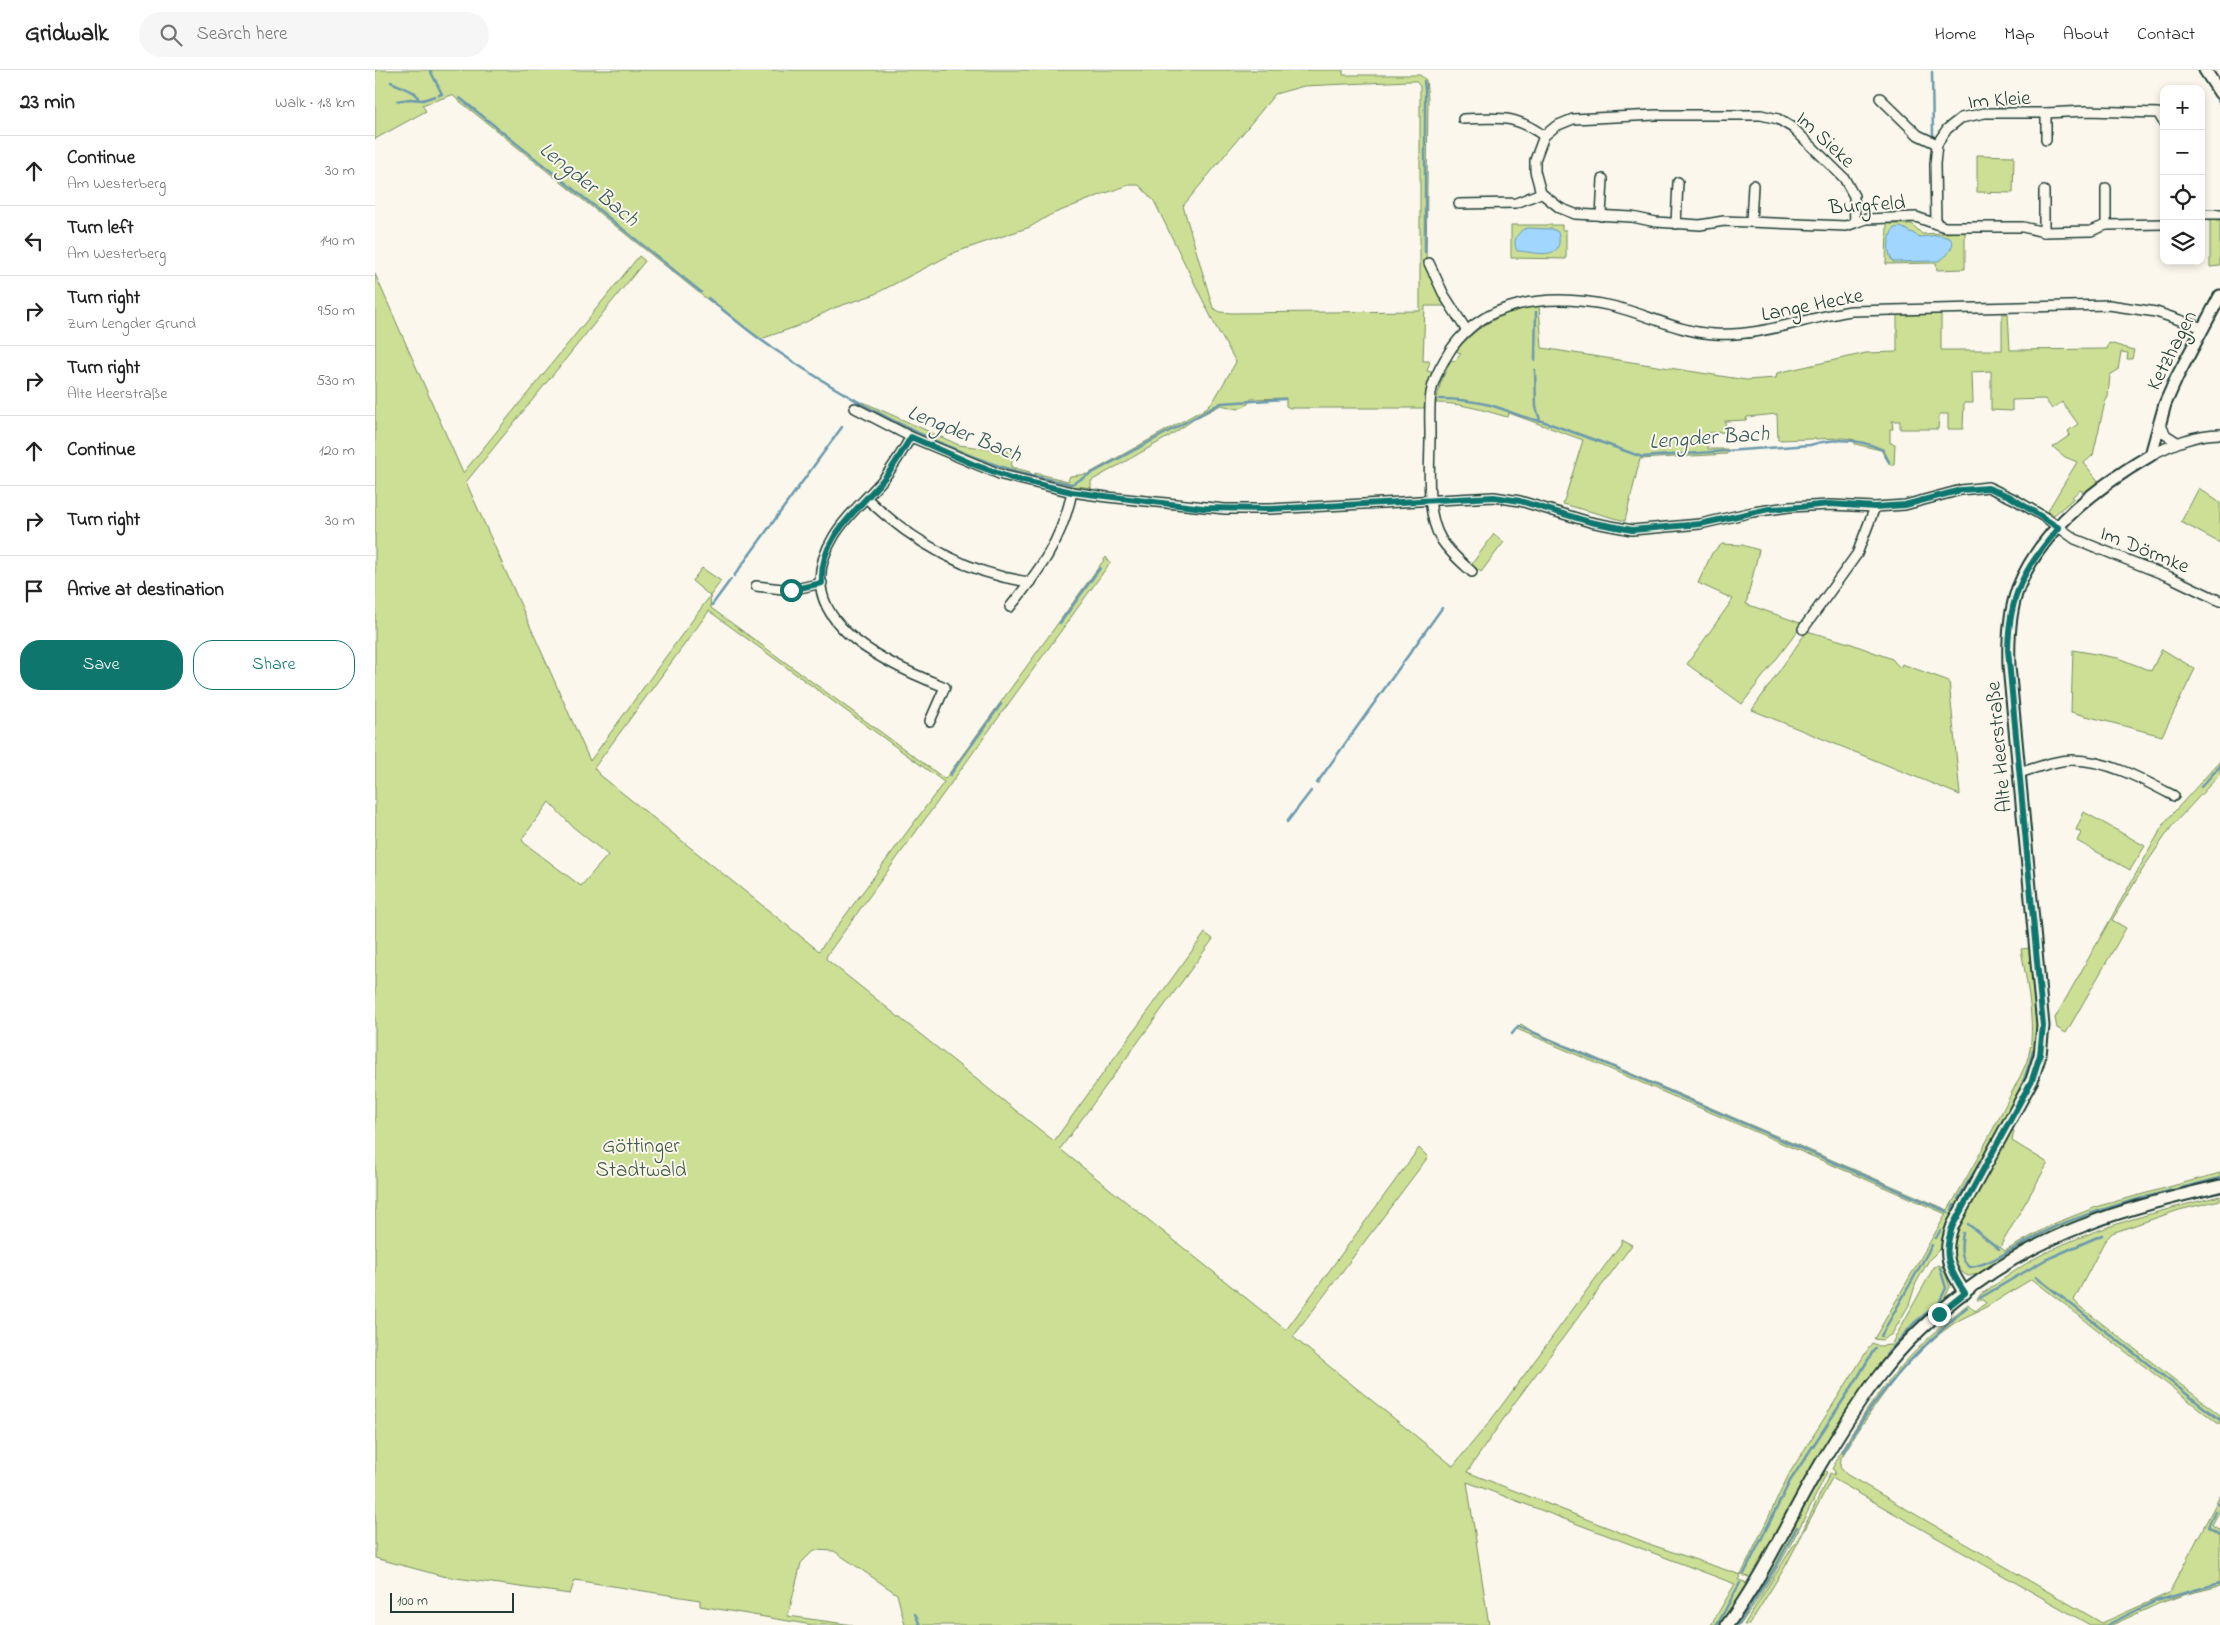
<!DOCTYPE html>
<html lang="en">
<head>
<meta charset="utf-8">
<style>
  :root { --surface:#fff; --page:#f6f6f6; --text:#222; --muted:#767676; --line:#e0e0e0; --accent:#0f766e }
  body { margin:0; font-family:"Indie Flower",sans-serif; background:var(--page); color:var(--text) }
  .controls { position:absolute; right:15px; top:15px; display:grid; overflow:hidden; border-radius:10px; box-shadow:0 2px 8px #0003 }
  .controls button { width:45px; height:45px; display:grid; place-items:center; padding:0; border:0; border-bottom:1px solid var(--line); background:var(--surface); color:var(--text); font:25px sans-serif }
  .scale { position:absolute; left:15px; bottom:12px; width:124px; box-sizing:border-box; padding-left:5px; border:2px solid #1f3d34; border-top:0; font-size:14px; line-height:18px; white-space:nowrap; color:#1f3d34; -webkit-text-stroke:4px #fbf7ec; paint-order:stroke }
  .stop { position:absolute; width:15px; height:15px; margin:-11px; border:4px solid #0f766e; border-radius:50%; background:#fff }
  .stop.end { background:#0f766e; border-color:#fff; box-shadow:0 1px 5px #0008 }
  .list { margin:0; padding:0; list-style:none }
  h2 { display:flex; justify-content:space-between; align-items:center; height:65px; margin:0; padding:0 20px; font-size:21px }
  h2 small { font-size:16px; font-weight:400; color:var(--muted) }
  .list li { display:grid; grid-template-columns:32px 1fr auto; gap:15px; align-items:center; box-sizing:border-box; height:70px; padding:0 20px; border-top:1px solid var(--line) }
  .list b { display:block; font-size:19px; white-space:nowrap }
  .list p { margin:0; font-size:16px; white-space:nowrap; color:var(--muted) }
  .list em { font-size:16px; font-style:normal; color:var(--muted) }
  .actions { display:flex; gap:10px; padding:15px 20px }
  .actions a { flex:1; padding:11px 0; border:1px solid var(--accent); border-radius:20px; text-align:center; font-size:18px; color:var(--accent) }
  .actions .main { background:var(--accent); color:#fff }
  .icon { flex:none; width:28px; height:28px; fill:none; stroke:currentColor; stroke-width:2; stroke-linecap:round; stroke-linejoin:round }
  .map { position:relative; flex:none; width:1845px; height:1555px; overflow:hidden }
  header { display:flex; align-items:center; gap:30px; box-sizing:border-box; height:70px; padding:0 25px; background:var(--surface); border-bottom:1px solid var(--line) }
  header strong { font-size:24px }
  nav { display:flex; gap:28px; margin-inline-start:auto; font-size:18px }
  .search { width:350px; height:45px; background:var(--page); display:flex; align-items:center; gap:12px; box-sizing:border-box; padding:0 18px; border-radius:28px; color:var(--muted); font-size:19px }
  main { display:flex }
  aside { flex:1; background:var(--surface) }
  .map>svg:first-child { display:block }
  .green { fill:#ccdf94; stroke:#768e64; fill-rule:evenodd }
  .water { fill:#a0d6ff; stroke:#6c99ae }
  .lines { fill:none; stroke-linecap:round; stroke-linejoin:round }
  .stream { stroke:#6c99ae; stroke-width:2.5 }
  .minor-casing { stroke:#1f3d34; stroke-width:12 }
  .major-casing { stroke:#1f3d34; stroke-width:15 }
  .minor { stroke:#fbf7ec; stroke-width:9 }
  .major { stroke:#fbf7ec; stroke-width:11 }
  .route { stroke:#0f766e; stroke-width:6 }
  .labels { text-anchor:middle; stroke-width:4; stroke-linejoin:round; paint-order:stroke }
  .street-label { font-size:21px; fill:#1f3d34; stroke:#fbf7ec }
  .park-label { font-size:21px; fill:#425d47; stroke:#fbf7ec }
  .water-label { font-size:22px; font-style:italic; fill:#395c5d; stroke:#fbf7ec }
</style>
</head>
<body>
<header>
<strong>Gridwalk</strong>
<div class="search"><svg class="icon" aria-label="search" viewBox="0 0 24 24"><circle cx="10" cy="10" r="6"/><path d="M15 15l6 6"/></svg>Search here</div>
<nav><a>Home</a><a>Map</a><a>About</a><a>Contact</a></nav>
</header>
<main>
<aside>
<h2>23 min<small>Walk · 1.8 km</small></h2>
<ul class="list">
<li><svg class="icon" aria-label="ahead" viewBox="0 0 24 24"><path d="M12 20V5M6 11l6-6 6 6"/></svg><div><b>Continue</b><p>Am Westerberg</p></div><em>30 m</em></li>
<li><svg class="icon" aria-label="left" viewBox="0 0 24 24"><path d="M17 20v-9H6M10 6l-5 5 5 5"/></svg><div><b>Turn left</b><p>Am Westerberg</p></div><em>140 m</em></li>
<li><svg class="icon" aria-label="right" viewBox="0 0 24 24"><path d="M7 20v-9h11M14 6l5 5-5 5"/></svg><div><b>Turn right</b><p>Zum Lengder Grund</p></div><em>950 m</em></li>
<li><svg class="icon" aria-label="right" viewBox="0 0 24 24"><path d="M7 20v-9h11M14 6l5 5-5 5"/></svg><div><b>Turn right</b><p>Alte Heerstraße</p></div><em>530 m</em></li>
<li><svg class="icon" aria-label="ahead" viewBox="0 0 24 24"><path d="M12 20V5M6 11l6-6 6 6"/></svg><div><b>Continue</b></div><em>120 m</em></li>
<li><svg class="icon" aria-label="right" viewBox="0 0 24 24"><path d="M7 20v-9h11M14 6l5 5-5 5"/></svg><div><b>Turn right</b></div><em>30 m</em></li>
<li><svg class="icon" aria-label="arrive" viewBox="0 0 24 24"><path d="M6 21V4h12l-3 4 3 4H6"/></svg><div><b>Arrive at destination</b></div></li>
</ul>
<div class="actions"><a class="main">Save</a><a>Share</a></div>
</aside>
<div class="map">
<svg width="1845" height="1555" viewBox="0 0 1845 1555">
  <rect width="100%" height="100%" fill="#fbf7ec"/>
  <filter id="ink" filterUnits="userSpaceOnUse"><feTurbulence type="fractalNoise" baseFrequency=".02" numOctaves="2"/><feDisplacementMap in="SourceGraphic" scale="10" xChannelSelector="R" yChannelSelector="G"/><feConvolveMatrix kernelMatrix="1 2 1 2 8 2 1 2 1" color-interpolation-filters="sRGB"/></filter>
  <g filter="url(#ink)">
    <g class="green">
      <path d="M 0,0 L 968,0 L 968,5 L 1045,5 L 1051,10 L 1053,29 L 1051,197 L 1073,236 L 1050,236 L 1048,291 L 1055,291 L 1052,301 L 1056,302 L 1058,307 L 1051,335 L 1049,338 L 915,338 L 911,336 L 911,328 L 876,329 L 872,335 L 863,339 L 846,335 L 821,348 L 793,367 L 716,411 L 716,418 L 702,416 L 701,418 L 659,409 L 660,403 L 693,411 L 695,406 L 713,404 L 831,338 L 839,330 L 861,292 L 841,257 L 779,131 L 764,115 L 754,115 L 728,124 L 675,145 L 655,157 L 581,182 L 498,225 L 459,238 L 423,256 L 386,269 L 333,230 L 77,25 L 47,35 L 51,41 L 0,69 ZM 1034,11 L 1040,11 L 1045,16 L 1045,241 L 857,243 L 845,242 L 838,238 L 808,136 L 900,24 L 929,16 Z"/>
      <path d="M 1602,85 L 1639,86 L 1638,123 L 1602,122 Z"/>
      <path d="M 1835,150 L 1845,150 L 1845,196 L 1835,197 Z"/>
      <path d="M 1512,154 L 1537,154 L 1547,164 L 1590,162 L 1590,199 L 1562,200 L 1561,193 L 1511,194 Z"/>
      <path d="M 1136,155 L 1187,155 L 1187,160 L 1191,160 L 1191,189 L 1136,188 Z"/>
      <path d="M 264,186 L 270,191 L 91,412 L 215,691 L 335,526 L 317,511 L 327,498 L 346,511 L 335,526 L 336,538 L 570,709 L 731,487 L 735,493 L 452,885 L 451,889 L 679,1071 L 830,863 L 838,869 L 685,1079 L 911,1260 L 1044,1078 L 1053,1087 L 918,1267 L 1078,1396 L 1113,1354 L 1246,1174 L 1246,1169 L 1257,1175 L 1138,1335 L 1092,1402 L 1277,1475 L 1366,1505 L 1414,1404 L 1497,1273 L 1504,1276 L 1516,1275 L 1559,1197 L 1563,1195 L 1568,1197 L 1575,1217 L 1568,1232 L 1531,1265 L 1505,1294 L 1482,1326 L 1378,1508 L 1366,1505 L 1363,1510 L 1370,1512 L 1372,1518 L 1347,1555 L 1336,1555 L 1360,1514 L 1092,1412 L 1114,1555 L 530,1555 L 522,1524 L 459,1481 L 439,1480 L 426,1493 L 413,1546 L 478,1555 L 437,1555 L 325,1536 L 325,1530 L 200,1510 L 195,1524 L 67,1506 L 0,1488 L 0,204 L 88,403 ZM 334,541 L 569,712 L 444,881 L 225,705 L 219,698 ZM 174,732 L 198,757 L 233,785 L 206,816 L 148,772 L 147,769 Z"/>
      <path d="M 1164,236 L 1167,278 L 1371,310 L 1401,308 L 1402,303 L 1491,283 L 1522,282 L 1522,245 L 1566,244 L 1566,280 L 1627,280 L 1627,244 L 1633,244 L 1635,280 L 1732,279 L 1734,273 L 1759,280 L 1757,289 L 1752,289 L 1753,283 L 1746,282 L 1743,300 L 1735,305 L 1733,327 L 1730,332 L 1718,385 L 1709,393 L 1724,412 L 1709,422 L 1705,420 L 1697,427 L 1698,429 L 1679,445 L 1672,442 L 1702,392 L 1690,387 L 1678,377 L 1695,365 L 1693,361 L 1703,354 L 1687,332 L 1677,339 L 1670,329 L 1637,330 L 1637,341 L 1616,340 L 1616,301 L 1597,302 L 1598,333 L 1589,333 L 1588,359 L 1573,359 L 1573,344 L 1564,344 L 1563,359 L 1525,359 L 1525,351 L 1517,351 L 1518,359 L 1515,359 L 1515,373 L 1520,374 L 1519,395 L 1515,395 L 1506,380 L 1480,374 L 1480,370 L 1469,368 L 1403,370 L 1402,344 L 1372,347 L 1371,350 L 1350,351 L 1351,362 L 1333,363 L 1333,379 L 1352,379 L 1352,384 L 1265,389 L 1250,451 L 1188,434 L 1208,370 L 1134,343 L 1132,347 C 1108,340 1086,333 1061,333 L 1066,311 L 1076,290 L 1079,291 L 1086,284 L 1081,281 C 1103,255 1129,240 1164,236 Z"/>
      <path d="M 488,332 L 584,375 L 639,382 L 636,397 L 655,402 L 654,408 C 594,392 538,365 482,337 Z"/>
      <path d="M 1824,418 L 1845,433 L 1845,473 L 1806,452 Z"/>
      <path d="M 1119,464 L 1129,472 L 1106,502 L 1096,495 Z"/>
      <path d="M 1347,474 L 1367,475 L 1384,480 L 1371,534 L 1428,554 L 1367,634 L 1312,594 L 1358,529 L 1323,513 L 1337,483 Z"/>
      <path d="M 1432,561 L 1474,573 L 1517,589 L 1525,598 L 1527,594 L 1574,611 L 1585,725 L 1377,640 Z"/>
      <path d="M 1787,579 L 1820,599 L 1787,666 L 1696,642 L 1698,580 L 1743,588 L 1776,601 Z"/>
      <path d="M 1845,691 L 1845,704 L 1797,756 L 1771,794 L 1737,850 L 1751,858 L 1691,963 L 1682,958 L 1680,948 L 1790,752 Z"/>
      <path d="M 1709,742 L 1770,776 L 1755,800 L 1702,771 L 1706,763 L 1701,760 Z"/>
      <path d="M 1655,878 C 1660,930 1669,968 1648,1018 L 1577,1147 L 1567,1168 L 1566,1178 L 1554,1190 L 1541,1213 L 1534,1235 L 1517,1264 L 1507,1270 L 1499,1269 L 1571,1144 L 1142,959 L 1146,954 L 1155,960 L 1573,1140 C 1594,1104 1614,1068 1632,1032 C 1640,1015 1652,997 1655,979 C 1660,949 1651,909 1646,879 Z"/>
      <path d="M 1635,1059 L 1639,1061 L 1637,1071 L 1673,1093 L 1625,1177 L 1630,1181 L 1678,1154 L 1724,1136 L 1845,1103 L 1845,1112 L 1656,1174 L 1604,1204 L 1593,1206 C 1575,1197 1578,1176 1582,1159 Z"/>
      <path d="M 1845,1126 L 1845,1130 L 1804,1140 L 1737,1163 L 1729,1172 L 1699,1230 L 1703,1235 L 1845,1345 L 1845,1355 L 1657,1209 C 1641,1218 1627,1228 1611,1237 C 1600,1243 1588,1247 1578,1254 C 1529,1288 1497,1339 1466,1388 L 1465,1397 L 1471,1404 L 1727,1553 L 1794,1523 L 1845,1426 L 1845,1440 L 1837,1455 L 1845,1460 L 1845,1516 L 1808,1525 L 1783,1534 L 1737,1555 L 1715,1555 L 1457,1408 L 1410,1497 L 1374,1555 L 1369,1555 L 1428,1460 L 1455,1403 L 1459,1405 L 1460,1401 L 1457,1399 C 1493,1329 1532,1283 1593,1234 L 1600,1241 L 1611,1233 L 1609,1230 L 1602,1230 L 1605,1225 C 1625,1212 1645,1196 1666,1185 C 1723,1156 1784,1141 1845,1126 Z"/>
      <path d="M 1450,1401 L 1452,1402 C 1427,1455 1400,1507 1365,1555 L 1358,1555 L 1447,1402 Z"/>
    </g>
    <g class="water">
      <path d="M 1526,157 L 1545,167 L 1564,165 L 1575,168 L 1578,173 C 1575,182 1572,187 1563,191 L 1518,192 C 1511,183 1513,167 1519,158 Z"/>
      <path d="M 1152,158 L 1177,159 L 1183,162 C 1191,194 1158,181 1142,181 C 1137,171 1142,162 1152,158 Z"/>
    </g>
    <g class="lines">
      <g class="stream">
        <path d="M 55,0 L 67,24 L 64,25"/>
        <path d="M 1557,2 L 1558,65"/>
        <path d="M 1049,11 L 1050,19 L 1050,182"/>
        <path d="M 16,12 L 40,23 L 43,28"/>
        <path d="M 1839,24 L 1845,34"/>
        <path d="M 85,28 L 326,222"/>
        <path d="M 22,31 L 35,29 L 48,30 L 60,26"/>
        <path d="M 333,228 C 355,245 376,264 399,279 C 469,327 543,368 624,396 C 647,404 673,409 697,414 L 846,333 L 910,329"/>
        <path d="M 1160,290 L 1161,242"/>
        <path d="M 1160,300 L 1161,337 L 1165,350"/>
        <path d="M 1065,329 C 1082,329 1098,331 1115,335 C 1133,340 1149,349 1167,351 L 1267,387 L 1435,375 C 1459,368 1485,369 1508,380 L 1514,392"/>
        <path d="M 359,506 L 467,357"/>
        <path d="M 337,535 L 356,509"/>
        <path d="M 685,553 L 725,498"/>
        <path d="M 575,705 L 626,634"/>
        <path d="M 942,713 L 1067,538"/>
        <path d="M 1826,717 L 1845,696"/>
        <path d="M 912,752 L 936,721"/>
        <path d="M 1137,964 L 1143,956 L 1573,1142"/>
        <path d="M 1583,1129 C 1610,1082 1646,1034 1658,980"/>
        <path d="M 1577,1140 L 1579,1135"/>
        <path d="M 1593,1154 L 1624,1179"/>
        <path d="M 1588,1163 C 1586,1175 1584,1189 1595,1197 C 1618,1195 1659,1165 1684,1155 C 1736,1134 1791,1122 1845,1108"/>
        <path d="M 1561,1168 L 1565,1161"/>
        <path d="M 1661,1207 L 1845,1350"/>
        <path d="M 1605,1228 L 1670,1190 L 1727,1165"/>
        <path d="M 1506,1266 L 1557,1175"/>
        <path d="M 1511,1285 L 1539,1253 L 1564,1233 L 1571,1218 L 1565,1198"/>
        <path d="M 1468,1382 C 1499,1324 1543,1280 1592,1237"/>
        <path d="M 1843,1435 L 1845,1432"/>
        <path d="M 1840,1441 L 1833,1457 L 1845,1464"/>
        <path d="M 1369,1504 L 1415,1411 L 1480,1312 L 1500,1278"/>
        <path d="M 540,1544 L 545,1555"/>
        <path d="M 1342,1555 L 1365,1513"/>
        <path d="M 1363,1555 L 1401,1496 L 1422,1457"/>
        <path d="M 1732,1555 L 1781,1531 L 1845,1513"/>
      </g>
      <defs>
        <g id="minor">
          <path d="M 1505,28 L 1543,65 L 1562,74"/>
          <path d="M 1088,49 C 1124,48 1139,44 1169,66"/>
          <path d="M 1671,70 L 1671,43"/>
          <path d="M 1731,118 L 1731,155"/>
          <path d="M 1669,121 L 1669,162"/>
          <path d="M 1084,134 L 1141,133 L 1166,123"/>
          <path d="M 1826,144 L 1845,144"/>
          <path d="M 1226,146 L 1228,109"/>
          <path d="M 1376,152 L 1378,115"/>
          <path d="M 1480,153 L 1479,126 L 1469,108 L 1418,58 L 1403,49 L 1386,45 L 1281,45 L 1198,49 L 1181,56 L 1169,66 L 1160,90 L 1160,101 L 1166,123 L 1185,138 L 1200,144 L 1257,147 L 1281,152 L 1325,155 L 1349,151 L 1471,156 L 1491,149 L 1541,147 L 1570,157 L 1648,157 L 1669,162 L 1716,161 L 1731,155 L 1789,154"/>
          <path d="M 1301,154 L 1303,112"/>
          <path d="M 1561,154 L 1560,94 L 1562,74 L 1572,59 L 1586,48 L 1610,43 L 1671,43 L 1711,41 L 1783,43 L 1789,53"/>
          <path d="M 1054,193 L 1069,225 L 1092,261"/>
          <path d="M 480,338 L 536,367 L 627,405 L 697,422 L 732,427 L 850,439 L 895,439 L 1119,427 L 1145,431 L 1215,452 L 1257,460 L 1325,454 L 1378,442 L 1414,437 L 1455,435 L 1500,437 L 1530,435 L 1586,420 L 1613,417 L 1639,429 L 1671,448 L 1700,469 L 1795,507 L 1845,531"/>
          <path d="M 1784,352 L 1791,365 L 1802,372"/>
          <path d="M 536,367 C 526,383 517,400 504,414 C 489,431 471,446 459,466 C 409,548 508,593 570,617 L 555,651"/>
          <path d="M 1776,385 C 1798,374 1820,364 1845,364"/>
          <path d="M 491,428 C 537,471 592,504 655,512"/>
          <path d="M 1097,502 C 1086,492 1074,482 1066,469 C 1050,443 1055,395 1055,365 C 1055,351 1054,337 1056,323 C 1058,311 1064,299 1070,289 C 1103,228 1176,223 1237,236 C 1272,244 1303,262 1339,264 C 1387,267 1429,248 1476,241 L 1734,235 L 1781,242 L 1828,258"/>
          <path d="M 381,516 L 416,520 L 447,513"/>
          <path d="M 635,537 C 665,500 687,470 697,422"/>
          <path d="M 1428,559 L 1482,484 L 1500,437"/>
          <path d="M 1644,703 C 1661,698 1680,690 1697,690 C 1733,690 1769,710 1799,726"/>
        </g>
        <g id="major">
          <path d="M 1830,0 L 1845,23"/>
          <path d="M 1590,1223 C 1573,1198 1567,1184 1578,1155 L 1657,1010 L 1665,985 L 1668,956 L 1634,596 C 1633,570 1634,543 1643,518 C 1666,459 1723,416 1776,385 L 1790,334 L 1802,307 L 1845,226"/>
          <path d="M 1352,1555 C 1389,1505 1414,1448 1445,1395 C 1463,1365 1482,1334 1503,1307 C 1553,1241 1631,1185 1707,1156 C 1752,1138 1799,1127 1845,1116"/>
        </g>
      </defs>
      <use href="#minor" class="minor-casing"/>
      <use href="#major" class="major-casing"/>
      <use href="#minor" class="minor"/>
      <use href="#major" class="major"/>
    </g>
  </g>
  <g class="lines" filter="url(#ink)">
    <path class="route" d="M 416,520 L 447,513 C 444,469 480,443 506,412 C 518,399 526,383 536,367 L 600,395 L 636,408 L 697,422 L 828,438 L 895,439 L 1119,427 L 1145,431 L 1215,452 L 1257,460 L 1325,454 L 1394,439 L 1414,438 L 1455,434 L 1500,437 L 1530,435 L 1586,420 L 1613,418 L 1634,426 L 1684,458 C 1649,498 1634,525 1633,580 L 1668,956 L 1665,985 L 1657,1010 L 1578,1155 C 1567,1184 1573,1198 1590,1223 L 1564,1244"/>
  </g>
  <g class="labels">
    <g class="street-label">
      <text transform="translate(1624 29) rotate(-4)" y="7">Im Kleie</text>
      <text transform="translate(1451 69) rotate(43)" y="7">Im Sieke</text>
      <text transform="translate(1492 134) rotate(-4)" y="7">Burgfeld</text>
      <text transform="translate(1437 234) rotate(-11)" y="7">Lange Hecke</text>
      <text transform="translate(1796 280) rotate(-63)" y="7">Ketzhagen</text>
      <text transform="translate(1770 479) rotate(22)" y="7">Im Dörmke</text>
      <text transform="translate(1623 677) rotate(-95)" y="7">Alte Heerstraße</text>
    </g>
    <g class="park-label">
      <text x="266" y="1082">Göttinger<tspan x="266" dy="24">Stadtwald</tspan></text>
    </g>
    <g class="water-label">
      <text transform="translate(215 113) rotate(39)" y="8">Lengder Bach</text>
      <text transform="translate(590 362) rotate(22)" y="8">Lengder Bach</text>
      <text transform="translate(1334 366) rotate(-4)" y="8">Lengder Bach</text>
    </g>
  </g>
</svg>
<div class="controls">
<button>+</button>
<button>−</button>
<button><svg class="icon" aria-label="locate" viewBox="0 0 24 24"><circle cx="12" cy="12" r="6"/><path d="M12 2v4M12 18v4M2 12h4M18 12h4"/></svg></button>
<button><svg class="icon" aria-label="layers" viewBox="0 0 24 24"><path d="M12 4l9 5-9 5-9-5zM3 14l9 5 9-5"/></svg></button>
</div>
<div class="scale">100 m</div>
<div class="stop" style="left:416px;top:520px"></div>
<div class="stop end" style="left:1564px;top:1244px"></div>
</div>
</main>
</body>
</html>
